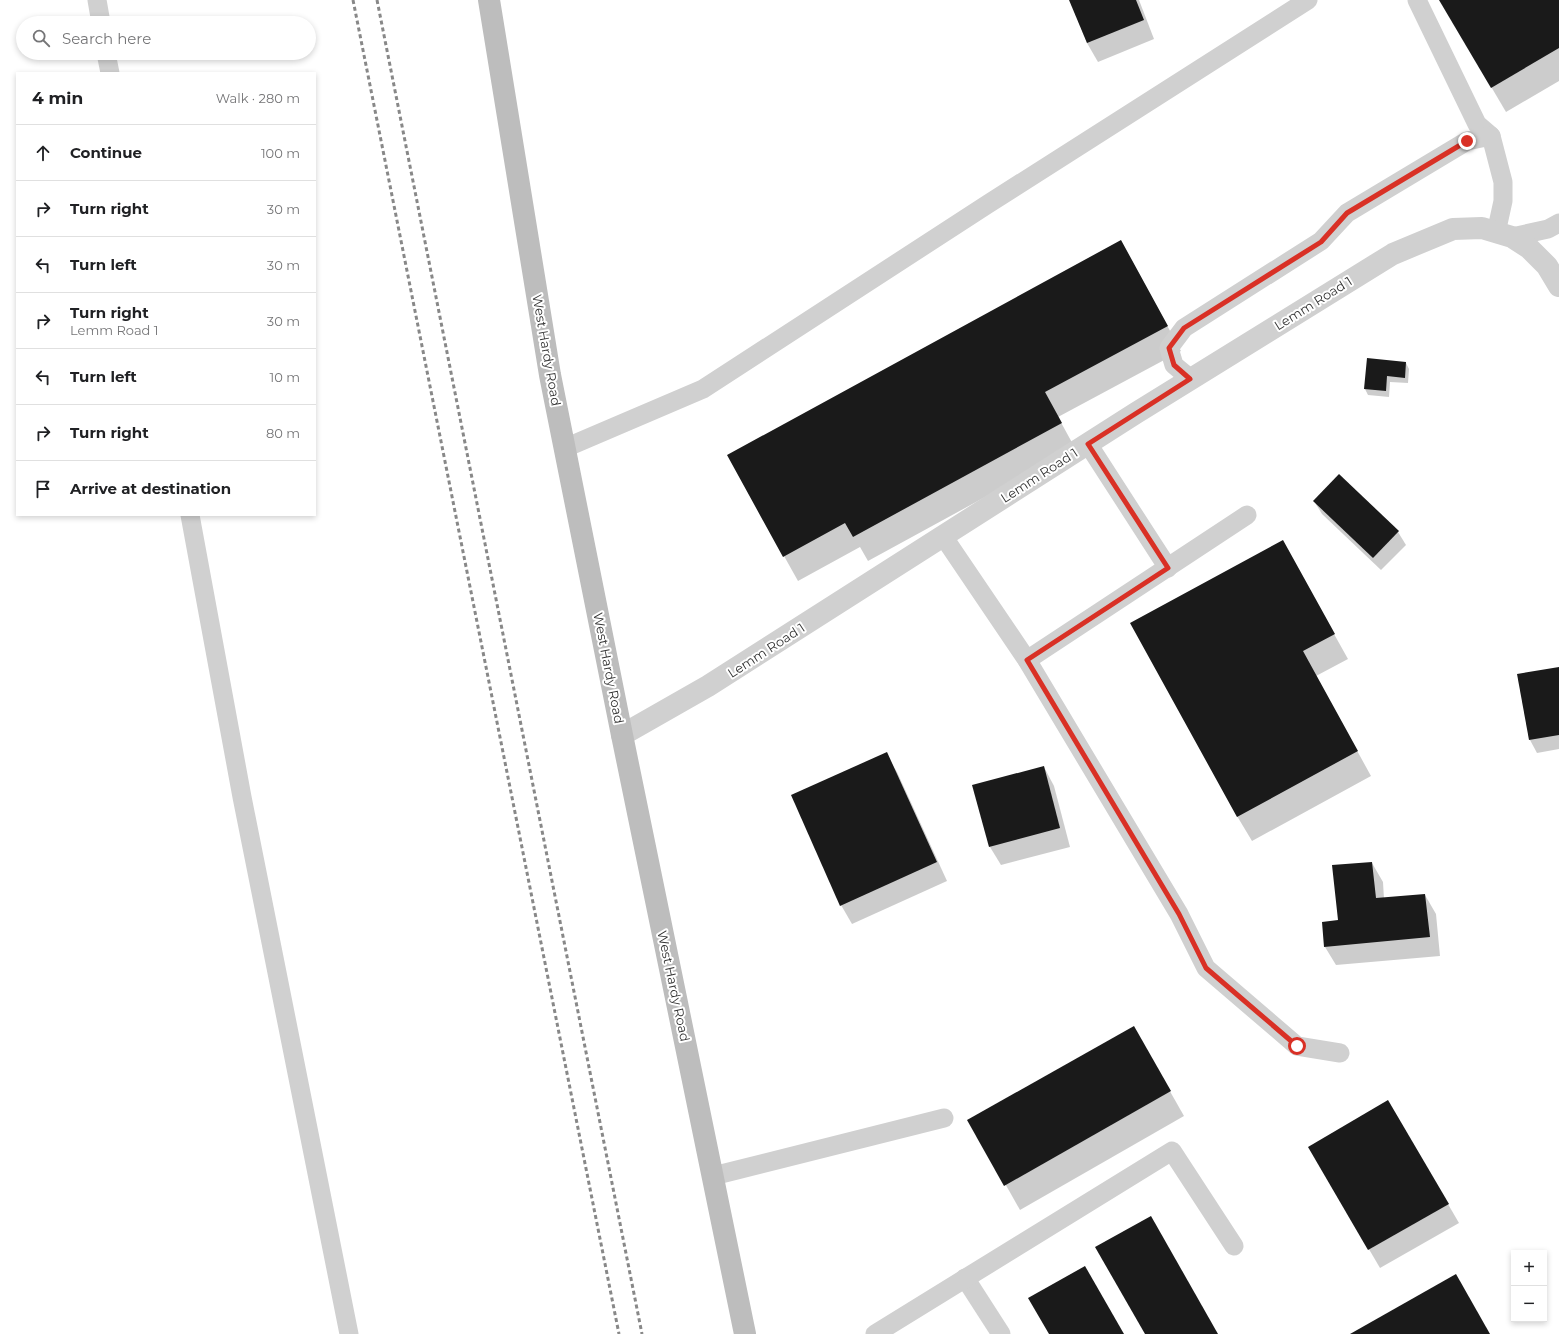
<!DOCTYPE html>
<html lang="en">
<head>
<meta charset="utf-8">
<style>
  :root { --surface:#fff; --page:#f2f2f2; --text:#202124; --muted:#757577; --line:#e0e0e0 }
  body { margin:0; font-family:Montserrat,sans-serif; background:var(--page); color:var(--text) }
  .controls { position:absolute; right:12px; bottom:12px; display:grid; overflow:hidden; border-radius:0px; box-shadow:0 2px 6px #0003 }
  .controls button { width:36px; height:36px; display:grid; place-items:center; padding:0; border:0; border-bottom:1px solid var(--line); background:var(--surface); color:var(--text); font:20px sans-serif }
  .stop { position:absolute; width:12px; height:12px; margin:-9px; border:3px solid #d93025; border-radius:50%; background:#fff }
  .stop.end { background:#d93025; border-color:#fff; box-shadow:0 1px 4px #0008 }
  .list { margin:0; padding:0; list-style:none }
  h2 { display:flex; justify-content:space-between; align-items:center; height:52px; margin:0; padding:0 16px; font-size:17px }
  h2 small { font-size:13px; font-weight:400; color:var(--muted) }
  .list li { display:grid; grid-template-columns:26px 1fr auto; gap:12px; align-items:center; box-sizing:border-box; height:56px; padding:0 16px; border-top:1px solid var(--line) }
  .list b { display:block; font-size:15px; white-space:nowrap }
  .list p { margin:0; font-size:13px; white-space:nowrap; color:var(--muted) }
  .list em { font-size:13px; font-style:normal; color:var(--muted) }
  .icon { flex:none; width:22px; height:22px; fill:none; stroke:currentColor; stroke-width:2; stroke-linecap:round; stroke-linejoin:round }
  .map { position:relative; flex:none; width:1559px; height:1334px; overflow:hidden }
  .search { position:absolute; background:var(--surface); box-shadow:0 2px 6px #0003; left:16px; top:16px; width:300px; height:44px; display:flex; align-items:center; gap:10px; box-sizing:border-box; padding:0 14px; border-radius:22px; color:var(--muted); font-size:15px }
  .panel { position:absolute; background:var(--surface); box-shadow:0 2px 6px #0003; left:16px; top:72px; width:300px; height:444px; border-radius:0px }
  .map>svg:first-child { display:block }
  .shadow { fill:#0003 }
  .building { fill:#1a1a1a }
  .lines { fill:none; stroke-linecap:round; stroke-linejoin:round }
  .lane { stroke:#d0d0d0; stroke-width:19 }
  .street { stroke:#d0d0d0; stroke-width:22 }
  .secondary { stroke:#bdbdbd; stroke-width:22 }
  .rail { stroke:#888; stroke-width:3; stroke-dasharray:4 3; stroke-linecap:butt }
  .route { stroke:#d93025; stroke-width:5 }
  .labels { text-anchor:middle; stroke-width:4; stroke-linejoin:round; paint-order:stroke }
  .street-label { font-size:13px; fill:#333; stroke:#fff }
</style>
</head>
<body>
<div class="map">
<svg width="1559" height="1334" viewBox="0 0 1559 1334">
  <rect width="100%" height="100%" fill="#fff"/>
  <g class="shadow">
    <path d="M 1070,0 L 1139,0 L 1154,39 L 1098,62 L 1087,43 Z"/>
    <path d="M 1440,0 L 1559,0 L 1559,81 L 1506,112 Z"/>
    <path d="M 1121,241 L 1181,351 L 1058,417 L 1075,448 L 868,561 L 860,547 L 798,581 L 784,556 Z"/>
    <path d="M 1406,363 L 1409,369 L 1408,383 L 1390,382 L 1389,397 L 1368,395 L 1365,389 Z"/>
    <path d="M 1339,476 L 1398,532 L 1406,545 L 1381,570 L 1322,514 L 1314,501 Z"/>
    <path d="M 1296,566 L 1348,659 L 1316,676 L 1371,776 L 1252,841 L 1237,816 Z"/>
    <path d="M 1559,668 L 1559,749 L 1537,753 L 1530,740 L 1518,675 Z"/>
    <path d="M 886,754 L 897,772 L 947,881 L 852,924 L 841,905 Z"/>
    <path d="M 1044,767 L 1054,786 L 1070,847 L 1001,865 L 990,847 Z"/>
    <path d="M 1372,863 L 1383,882 L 1384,899 L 1425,895 L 1436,914 L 1440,956 L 1336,965 L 1325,947 Z"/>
    <path d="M 1134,1028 L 1184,1116 L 1020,1210 L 969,1120 Z"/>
    <path d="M 1388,1101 L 1459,1223 L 1380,1268 L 1309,1147 Z"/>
  </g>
  <g class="building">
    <path d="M 1069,0 L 1136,0 L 1144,20 L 1087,43 Z"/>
    <path d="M 1439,0 L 1559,0 L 1559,48 L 1491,88 Z"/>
    <path d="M 1121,240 L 1168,326 L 1045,392 L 1062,423 L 853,537 L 845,523 L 783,557 L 727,455 Z"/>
    <path d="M 1367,358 L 1406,362 L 1405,378 L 1387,376 L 1386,391 L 1364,389 Z"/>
    <path d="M 1339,474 L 1399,531 L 1373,558 L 1313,501 Z"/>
    <path d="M 1283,540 L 1335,634 L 1303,651 L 1358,751 L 1237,817 L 1130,623 Z"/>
    <path d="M 1559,667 L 1559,735 L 1529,740 L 1517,674 Z"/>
    <path d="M 887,752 L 937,862 L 840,906 L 791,795 Z"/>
    <path d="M 1044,766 L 1060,828 L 989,847 L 972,785 Z"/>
    <path d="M 1372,862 L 1376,898 L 1425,894 L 1430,937 L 1324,947 L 1322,922 L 1338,920 L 1332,865 Z"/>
    <path d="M 1134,1026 L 1171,1091 L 1004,1186 L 967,1120 Z"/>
    <path d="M 1388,1100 L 1449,1204 L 1368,1250 L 1308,1147 Z"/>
    <path d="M 1151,1216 L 1218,1334 L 1145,1334 L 1095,1247 Z"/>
    <path d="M 1085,1266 L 1124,1334 L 1049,1334 L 1028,1298 Z"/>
    <path d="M 1456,1274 L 1490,1334 L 1350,1334 Z"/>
  </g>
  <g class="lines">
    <g class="lane">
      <path d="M 97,0 L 101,23"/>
      <path d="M 1417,0 L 1477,124 L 1491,136"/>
      <path d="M 106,53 L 110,73"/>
      <path d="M 1512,237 L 1548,229 L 1559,223"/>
      <path d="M 1191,379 L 1174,365 L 1169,348 L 1184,328 L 1321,241 L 1347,213 L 1467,141 L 1491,136 L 1503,182 L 1503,201 L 1496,233"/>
      <path d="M 1088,444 L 1168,568"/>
      <path d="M 565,448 L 703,389 L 988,204 L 1308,0"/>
      <path d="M 190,515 L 242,797 L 349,1334"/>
      <path d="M 943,536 L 1027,660 L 1179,914 L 1206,968 L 1297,1046 L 1340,1053"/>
      <path d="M 1027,660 L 1247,515"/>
      <path d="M 713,1176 L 944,1118"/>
      <path d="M 965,1278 L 1001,1334"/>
      <path d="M 875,1334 L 1172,1151 L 1234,1246"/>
    </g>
    <path class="street" d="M 622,735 L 708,686 L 1136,413 L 1393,254 L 1453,229 L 1482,228 L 1512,237 L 1529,248 L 1547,266 L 1559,286"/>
    <path class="secondary" d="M 489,0 L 550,375 L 622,735 L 745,1334"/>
    <g class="rail">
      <path d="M 353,0 L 619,1334"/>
      <path d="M 377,0 L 642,1334"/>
    </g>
  </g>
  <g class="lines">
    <path class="route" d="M 1297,1046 L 1206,968 L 1179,914 L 1027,660 L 1168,568 L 1088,444 L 1190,379 L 1174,365 L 1169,348 L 1184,328 L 1321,242 L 1347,213 L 1467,141"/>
  </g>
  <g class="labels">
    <g class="street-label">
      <text transform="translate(1313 303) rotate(-32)" y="5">Lemm Road 1</text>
      <text transform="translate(547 350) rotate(80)" y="5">West Hardy Road</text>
      <text transform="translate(1039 475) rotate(-33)" y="5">Lemm Road 1</text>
      <text transform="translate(766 650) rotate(-33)" y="5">Lemm Road 1</text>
      <text transform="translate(609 668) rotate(79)" y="5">West Hardy Road</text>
      <text transform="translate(674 986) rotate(78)" y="5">West Hardy Road</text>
    </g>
  </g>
</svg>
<div class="controls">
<button>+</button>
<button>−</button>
</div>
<div class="stop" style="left:1297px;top:1046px"></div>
<div class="stop end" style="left:1467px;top:141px"></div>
<div class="search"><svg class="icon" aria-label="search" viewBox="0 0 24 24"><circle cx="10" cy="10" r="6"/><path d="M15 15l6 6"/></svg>Search here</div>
<section class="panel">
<h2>4 min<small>Walk · 280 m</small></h2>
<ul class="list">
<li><svg class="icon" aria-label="ahead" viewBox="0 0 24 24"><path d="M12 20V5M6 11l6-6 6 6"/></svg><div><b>Continue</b></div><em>100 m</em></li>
<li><svg class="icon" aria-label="right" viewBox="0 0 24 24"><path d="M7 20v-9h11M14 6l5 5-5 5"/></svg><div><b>Turn right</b></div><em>30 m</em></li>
<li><svg class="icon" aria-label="left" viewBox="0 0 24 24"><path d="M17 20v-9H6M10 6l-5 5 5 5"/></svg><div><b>Turn left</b></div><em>30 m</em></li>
<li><svg class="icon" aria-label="right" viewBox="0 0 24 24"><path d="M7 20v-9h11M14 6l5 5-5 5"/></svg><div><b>Turn right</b><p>Lemm Road 1</p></div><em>30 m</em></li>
<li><svg class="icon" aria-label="left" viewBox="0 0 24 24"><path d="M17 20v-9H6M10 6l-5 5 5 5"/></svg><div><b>Turn left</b></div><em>10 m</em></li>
<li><svg class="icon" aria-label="right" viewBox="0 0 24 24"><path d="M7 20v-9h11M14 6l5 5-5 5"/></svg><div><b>Turn right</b></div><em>80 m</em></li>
<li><svg class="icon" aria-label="arrive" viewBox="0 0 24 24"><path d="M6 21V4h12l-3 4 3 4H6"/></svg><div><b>Arrive at destination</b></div></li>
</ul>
</section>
</div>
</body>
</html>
